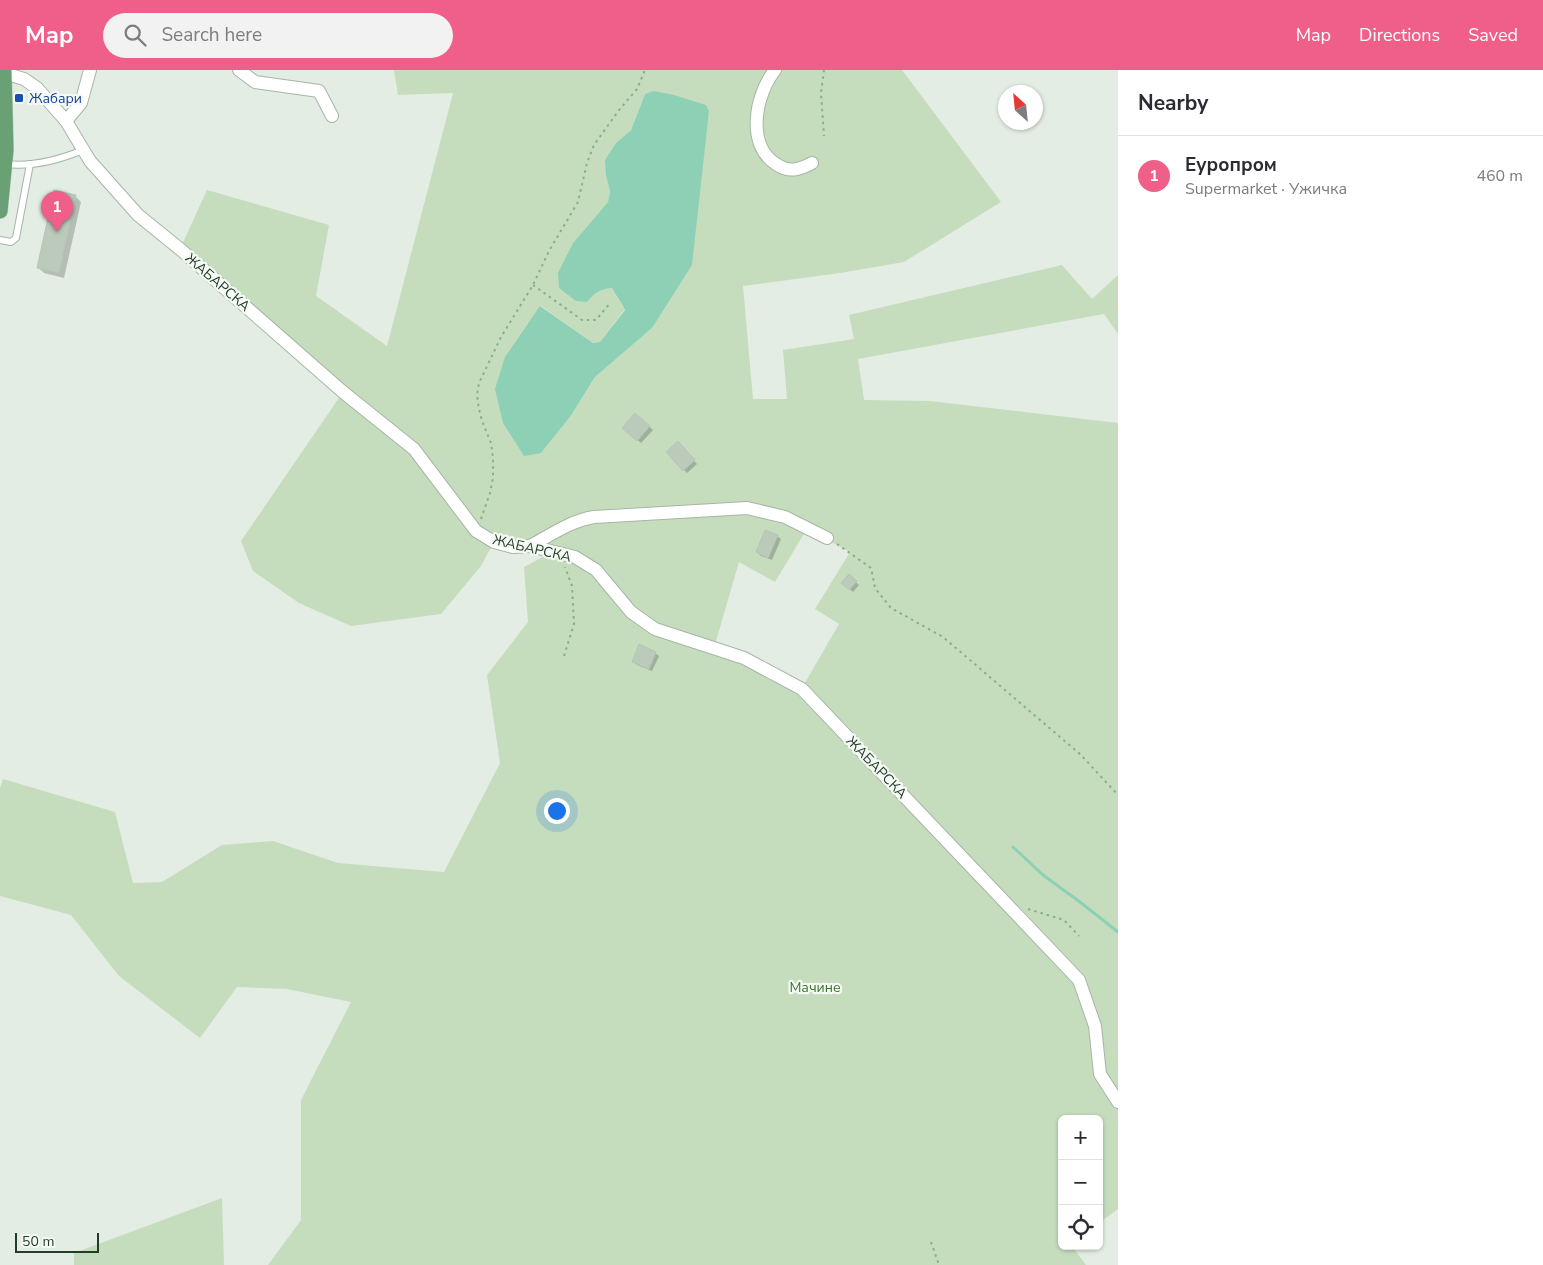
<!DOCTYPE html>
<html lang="en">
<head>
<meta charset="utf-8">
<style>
  :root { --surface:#fff; --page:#f2f2f3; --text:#2b2b33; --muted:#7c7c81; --line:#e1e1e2; --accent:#ef5f8a }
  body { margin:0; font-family:"Nunito Sans",sans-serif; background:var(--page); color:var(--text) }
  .controls { position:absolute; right:15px; bottom:15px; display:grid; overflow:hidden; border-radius:8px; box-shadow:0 1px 4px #0004 }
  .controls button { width:45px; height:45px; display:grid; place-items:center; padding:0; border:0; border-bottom:1px solid var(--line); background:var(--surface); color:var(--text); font:25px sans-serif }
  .compass { position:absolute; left:998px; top:15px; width:45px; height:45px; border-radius:50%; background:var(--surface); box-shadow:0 1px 4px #0004; rotate:333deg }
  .scale { position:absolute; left:15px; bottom:12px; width:84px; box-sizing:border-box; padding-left:5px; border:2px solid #233e28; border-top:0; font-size:14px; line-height:18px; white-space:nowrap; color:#233e28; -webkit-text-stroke:4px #f4f9f4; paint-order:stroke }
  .you { position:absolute; left:556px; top:740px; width:18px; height:18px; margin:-12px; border:4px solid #fff; border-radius:50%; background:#1a73e8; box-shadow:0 0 0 8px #1a73e833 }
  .badge { display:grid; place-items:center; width:32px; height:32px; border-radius:50%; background:var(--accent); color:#fff; font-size:16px; font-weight:700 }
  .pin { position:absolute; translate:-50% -41px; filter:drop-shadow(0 1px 2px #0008) }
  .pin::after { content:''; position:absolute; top:26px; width:18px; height:15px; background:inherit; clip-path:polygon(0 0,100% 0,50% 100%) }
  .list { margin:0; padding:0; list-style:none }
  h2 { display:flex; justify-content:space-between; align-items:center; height:65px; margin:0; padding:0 20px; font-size:21px }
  h2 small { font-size:16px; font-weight:400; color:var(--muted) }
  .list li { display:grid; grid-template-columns:32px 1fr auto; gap:15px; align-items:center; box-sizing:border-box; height:80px; padding:0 20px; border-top:1px solid var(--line) }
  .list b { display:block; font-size:19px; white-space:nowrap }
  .list p { margin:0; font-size:16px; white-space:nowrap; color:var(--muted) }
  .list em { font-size:16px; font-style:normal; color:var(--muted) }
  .icon { flex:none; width:28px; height:28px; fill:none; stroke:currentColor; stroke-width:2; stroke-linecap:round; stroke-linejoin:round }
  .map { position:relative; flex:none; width:1118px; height:1195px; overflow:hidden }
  header { display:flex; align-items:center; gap:30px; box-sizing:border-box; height:70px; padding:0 25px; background:var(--accent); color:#fff }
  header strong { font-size:24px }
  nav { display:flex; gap:28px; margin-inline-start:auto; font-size:18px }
  .search { width:350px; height:45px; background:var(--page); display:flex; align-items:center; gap:12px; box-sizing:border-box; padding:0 18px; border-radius:28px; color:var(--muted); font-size:19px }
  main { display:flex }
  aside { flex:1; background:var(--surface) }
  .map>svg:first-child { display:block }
  .green { fill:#c6ddbd; fill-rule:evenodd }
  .water { fill:#8dd0b6 }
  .shadow { fill:#0003 }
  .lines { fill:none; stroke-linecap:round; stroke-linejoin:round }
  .stream { stroke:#8dd0b6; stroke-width:3 }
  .building { fill:#bccabc; stroke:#b6c6b6 }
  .service-casing { stroke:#a6b5a7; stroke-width:8 }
  .minor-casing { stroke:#a6b5a7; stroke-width:14 }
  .primary-casing { stroke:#c1c9c3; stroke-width:16 }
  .path { stroke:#84b08a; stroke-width:2; stroke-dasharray:2.5 4; stroke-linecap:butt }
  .service { stroke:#fff; stroke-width:6 }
  .minor { stroke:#fff; stroke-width:12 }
  .primary { stroke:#69a174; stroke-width:15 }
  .transit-dot { fill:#1a4fb4; stroke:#f4f9f4; stroke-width:2 }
  .labels { text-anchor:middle; stroke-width:4.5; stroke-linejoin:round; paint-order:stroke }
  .transit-label { font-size:14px; fill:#164399; stroke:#f4f9f4; text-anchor:start }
  .street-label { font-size:14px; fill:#233e28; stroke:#f4f9f4 }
  .park-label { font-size:14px; fill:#39742e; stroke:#f4f9f4 }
</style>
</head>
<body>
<header>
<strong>Map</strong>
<div class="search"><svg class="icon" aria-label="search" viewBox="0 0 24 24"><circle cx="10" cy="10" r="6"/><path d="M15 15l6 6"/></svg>Search here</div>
<nav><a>Map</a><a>Directions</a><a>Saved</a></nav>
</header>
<main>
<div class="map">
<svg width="1118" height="1195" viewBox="0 0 1118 1195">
  <rect width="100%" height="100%" fill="#e3ede3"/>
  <g class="green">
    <path d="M 394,0 L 902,0 L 1001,132 L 904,192 L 840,203 L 743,216 L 753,329 L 787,329 L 783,280 L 854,269 L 849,245 L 1062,195 L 1092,229 L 1118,205 L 1118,264 L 1104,244 L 858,289 L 864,330 L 930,331 L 1118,353 L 1118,1139 L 1099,1153 L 1099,1049 L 1062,1049 L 1062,1176 L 1072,1176 L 1086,1195 L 268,1195 L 301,1150 L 301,1030 L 351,932 L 287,919 L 237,917 L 200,968 L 119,906 L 71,845 L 0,826 L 0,718 L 3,709 L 115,742 L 133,813 L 162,812 L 222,775 L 273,771 L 338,793 L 444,802 L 500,693 L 487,605 L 528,552 L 524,497 L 552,482 L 494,472 L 481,496 L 441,544 L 351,556 L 299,533 L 253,501 L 241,471 L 343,322 L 180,179 L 207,120 L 329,155 L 316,226 L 387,276 L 453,23 L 398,25 ZM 645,24 L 709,42 L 702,93 L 652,258 L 595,307 L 570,347 L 541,383 L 541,236 L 593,273 L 600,272 L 625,239 C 622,231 615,227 612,218 L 602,219 L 594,223 L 573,173 L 608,132 L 610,121 L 606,106 L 616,73 L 631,60 ZM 807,459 L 850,482 L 815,539 L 839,554 L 802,618 L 714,578 L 739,492 L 775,512 Z"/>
    <path d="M 222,1128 L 224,1195 L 74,1195 L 74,1183 Z"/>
  </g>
  <path class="water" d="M 654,21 L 674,25 L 706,35 L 709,41 L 692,195 L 652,258 L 595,307 L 570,347 L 541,383 L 524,386 L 503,353 L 495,319 L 505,287 L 540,236 L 593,273 L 600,272 L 625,240 C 622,231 615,226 612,218 C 600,219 594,223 587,232 L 576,231 L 559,218 L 558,203 L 573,173 L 608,132 L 610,121 L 606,106 L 605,90 L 616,73 L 631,60 L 645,24 Z"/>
  <g class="shadow">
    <path d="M 75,126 L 81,132 L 64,208 L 44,203 L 39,198 Z"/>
    <path d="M 635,344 L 653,360 L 641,373 L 624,357 Z"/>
    <path d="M 678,373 L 697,394 L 687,403 L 667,382 Z"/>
    <path d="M 777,466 L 781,469 L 772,490 L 761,486 L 757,482 Z"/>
    <path d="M 849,506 L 859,515 L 853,522 L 843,513 Z"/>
    <path d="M 655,583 L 659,586 L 652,601 L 637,595 L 634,591 Z"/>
  </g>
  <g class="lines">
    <path class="stream" d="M 1013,777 L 1043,805 L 1080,832 L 1118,862"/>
  </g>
  <g class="building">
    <path d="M 54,120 L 76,125 L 59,203 L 37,198 Z"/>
    <path d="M 635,343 L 650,356 L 637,371 L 622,358 Z"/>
    <path d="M 678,371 L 695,390 L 683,401 L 666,382 Z"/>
    <path d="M 765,460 L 778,465 L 768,488 L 756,482 Z"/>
    <path d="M 849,504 L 857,511 L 849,520 L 841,513 Z"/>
    <path d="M 639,574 L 656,582 L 649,599 L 632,592 Z"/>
  </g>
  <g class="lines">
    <defs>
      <g id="service">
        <path d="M 6,94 C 32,97 59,90 83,80"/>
        <path d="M 0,170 L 11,172 L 16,168 L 30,94"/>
      </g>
      <g id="minor">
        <path d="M 239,0 L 255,12 L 319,21 L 332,46"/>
        <path d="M 775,0 C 755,25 746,75 776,94 C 789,103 799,100 812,93"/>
        <path d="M 4,3 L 24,9 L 37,18 L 66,51 L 90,91 L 138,145 L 180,179 L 343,322 L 414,379 L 476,461 L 494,472 L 513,477 L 530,476 L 575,487 L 596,500 L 631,542 L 655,559 L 744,588 L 802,619 L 1079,910 L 1095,956 L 1100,1004 L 1118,1032"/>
        <path d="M 66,51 L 81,33 L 90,0"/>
        <path d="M 530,476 C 551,465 570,451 594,447 L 747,438 L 785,447 L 827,468"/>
      </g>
      <path id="primary" d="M 0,141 L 6,80 L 4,0"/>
    </defs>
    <use href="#service" class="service-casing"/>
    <use href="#minor" class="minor-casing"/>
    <use href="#primary" class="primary-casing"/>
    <g class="path">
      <path d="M 824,0 L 821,23 L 824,66"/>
      <path d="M 533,215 L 582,250 L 596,250 L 610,233"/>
      <path d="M 481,449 L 490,423 L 493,408 L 493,388 L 491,373 L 482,351 L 479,339 L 477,325 L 479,313 L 501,267 L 533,215 L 549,181 L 578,132 L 587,93 L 594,75 L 619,40 L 637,19 L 645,0"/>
      <path d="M 837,474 L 871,498 L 875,518 L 891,538 L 943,567 L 1081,685 L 1118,725"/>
      <path d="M 564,586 L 574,554 L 572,516 L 565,497"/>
      <path d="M 1028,839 L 1064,850 L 1079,866"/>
      <path d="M 931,1172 L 939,1195"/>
    </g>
    <use href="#service" class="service"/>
    <use href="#minor" class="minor"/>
    <use href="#primary" class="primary"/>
  </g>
  <rect class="transit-dot" x="14" y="23" width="10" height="10" rx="2.5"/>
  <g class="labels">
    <g class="transit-label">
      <text x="29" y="33">Жабари</text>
    </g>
    <g class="street-label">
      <text transform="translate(218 212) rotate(41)" y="5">ЖАБАРСКА</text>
      <text transform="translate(532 478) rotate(13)" y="5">ЖАБАРСКА</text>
      <text transform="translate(877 697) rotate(46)" y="5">ЖАБАРСКА</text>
    </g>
    <g class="park-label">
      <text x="815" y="922">Мачине</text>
    </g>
  </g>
</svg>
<div class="controls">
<button>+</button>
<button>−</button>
<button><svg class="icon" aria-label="locate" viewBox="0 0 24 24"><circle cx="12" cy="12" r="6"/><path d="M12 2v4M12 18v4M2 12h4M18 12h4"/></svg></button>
</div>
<svg class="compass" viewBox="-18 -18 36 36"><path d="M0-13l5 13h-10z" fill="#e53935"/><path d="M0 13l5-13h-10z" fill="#7c7c81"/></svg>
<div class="scale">50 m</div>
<div class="you"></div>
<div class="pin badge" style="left:57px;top:162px">1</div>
</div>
<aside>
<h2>Nearby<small></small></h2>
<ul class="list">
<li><span class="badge">1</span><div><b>Еуропром</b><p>Supermarket · Ужичка</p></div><em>460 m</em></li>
</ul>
</aside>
</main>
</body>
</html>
